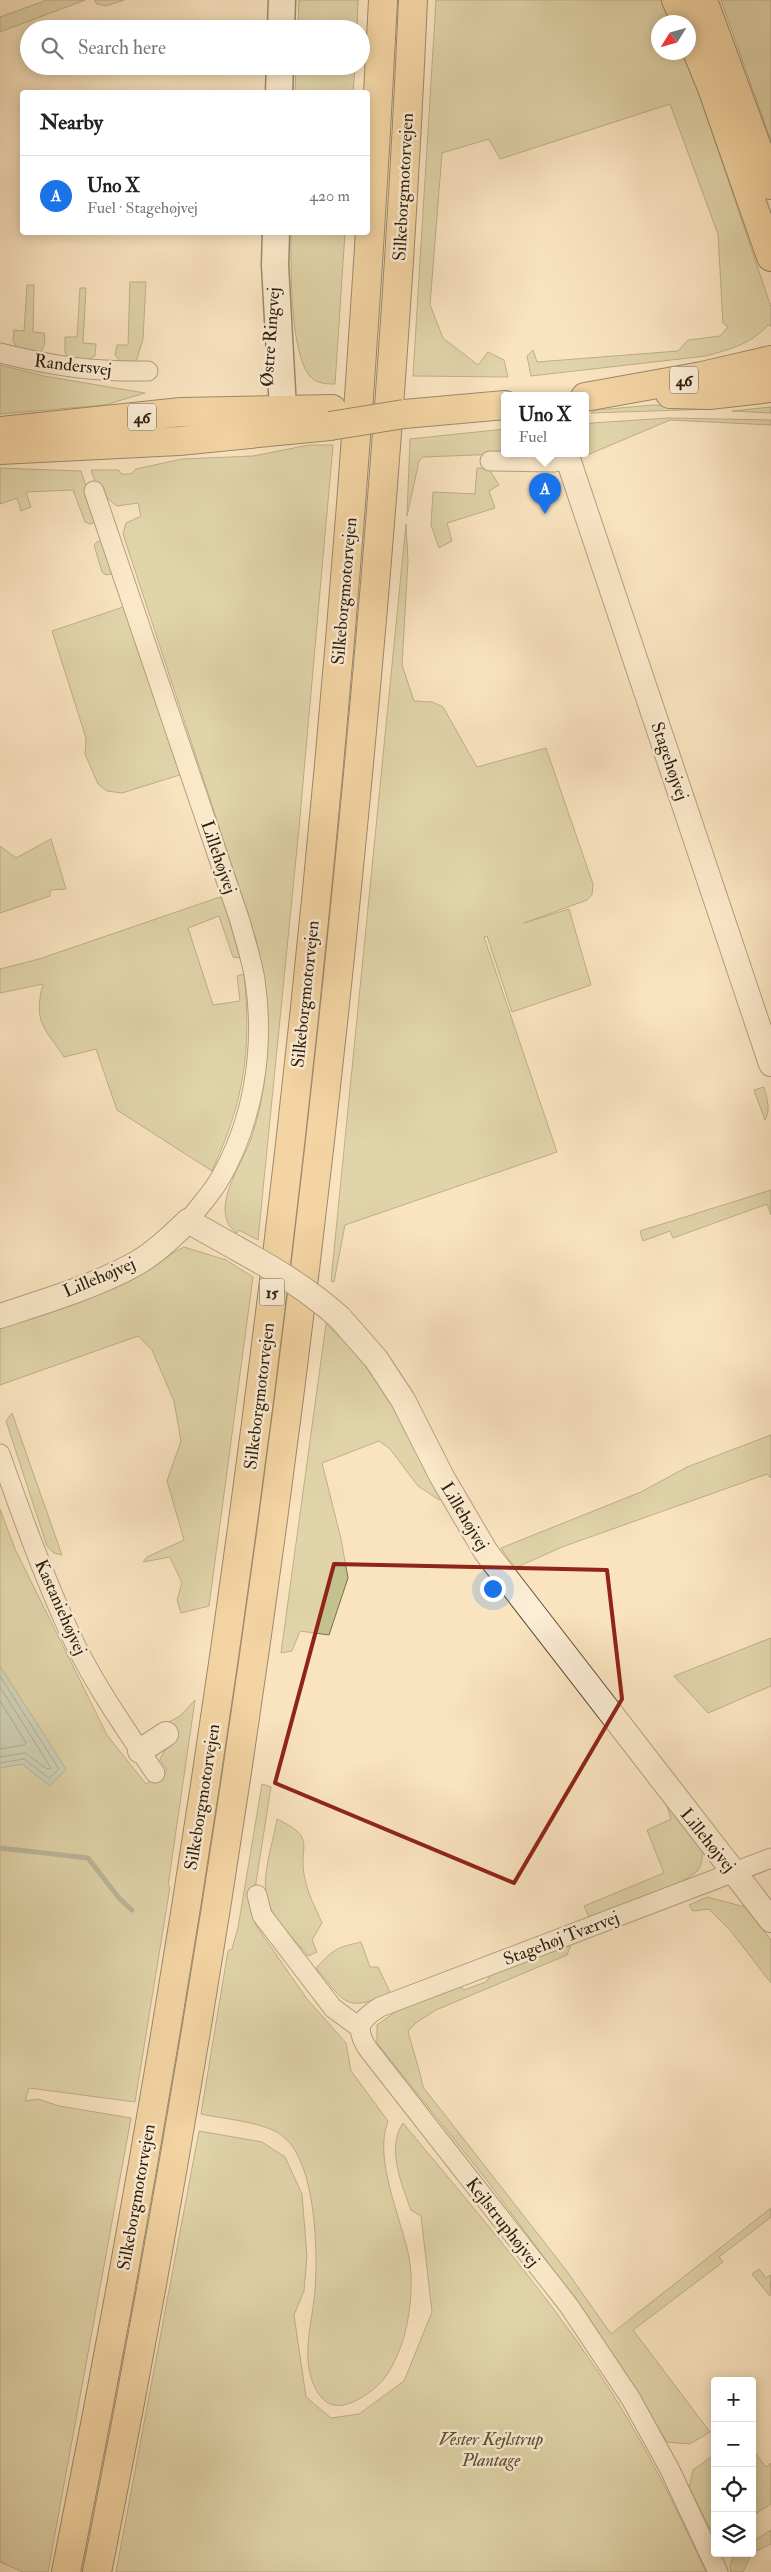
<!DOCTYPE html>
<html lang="en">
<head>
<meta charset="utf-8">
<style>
  :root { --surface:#fff; --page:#f6f6f6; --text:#222; --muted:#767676; --line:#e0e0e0; --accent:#1a73e8 }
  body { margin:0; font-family:"IM FELL Double Pica",serif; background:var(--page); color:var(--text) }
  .controls { position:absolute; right:15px; bottom:15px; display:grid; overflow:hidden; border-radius:5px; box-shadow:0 2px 12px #0003 }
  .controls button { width:45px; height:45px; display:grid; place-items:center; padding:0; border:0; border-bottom:1px solid var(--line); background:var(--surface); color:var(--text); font:25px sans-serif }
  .compass { position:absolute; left:651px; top:15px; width:45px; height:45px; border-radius:50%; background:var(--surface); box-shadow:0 2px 12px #0003; rotate:233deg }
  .you { position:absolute; left:492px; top:1588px; width:18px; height:18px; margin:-12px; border:4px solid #fff; border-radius:50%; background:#1a73e8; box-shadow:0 0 0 8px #1a73e833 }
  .badge { display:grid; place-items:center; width:32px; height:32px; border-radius:50%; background:var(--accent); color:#fff; font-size:16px; font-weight:700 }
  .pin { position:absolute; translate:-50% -41px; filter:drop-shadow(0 1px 2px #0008) }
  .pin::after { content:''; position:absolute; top:26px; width:18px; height:15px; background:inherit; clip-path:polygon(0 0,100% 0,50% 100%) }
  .popup { position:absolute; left:501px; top:392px; width:88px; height:65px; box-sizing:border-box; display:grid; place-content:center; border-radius:5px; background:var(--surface); filter:drop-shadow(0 1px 4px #0005); font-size:16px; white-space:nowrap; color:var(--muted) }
  .popup b { font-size:19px; color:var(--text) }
  .popup::after { content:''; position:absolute; left:50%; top:100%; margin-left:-10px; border:10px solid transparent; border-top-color:var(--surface) }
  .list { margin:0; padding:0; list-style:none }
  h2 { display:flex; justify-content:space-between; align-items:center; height:65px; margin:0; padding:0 20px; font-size:21px }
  h2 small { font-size:16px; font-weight:400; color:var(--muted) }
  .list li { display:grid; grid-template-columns:32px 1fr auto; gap:15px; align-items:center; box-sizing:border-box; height:80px; padding:0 20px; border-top:1px solid var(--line) }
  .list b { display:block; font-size:19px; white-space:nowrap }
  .list p { margin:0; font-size:16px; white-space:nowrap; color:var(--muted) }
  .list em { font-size:16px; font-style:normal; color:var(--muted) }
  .icon { flex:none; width:28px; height:28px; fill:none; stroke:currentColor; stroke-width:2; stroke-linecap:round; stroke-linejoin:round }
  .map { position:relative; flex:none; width:771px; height:2572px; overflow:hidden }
  .search { position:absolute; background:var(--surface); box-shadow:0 2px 12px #0003; left:20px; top:20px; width:350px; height:55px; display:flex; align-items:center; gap:12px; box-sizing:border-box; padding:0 18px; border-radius:28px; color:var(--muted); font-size:19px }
  .panel { position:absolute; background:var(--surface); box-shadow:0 2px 12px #0003; left:20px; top:90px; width:350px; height:145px; border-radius:5px }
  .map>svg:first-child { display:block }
  .green { fill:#c3c28e; stroke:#78704b }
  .water { fill:#9ebfb2; stroke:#707e6e }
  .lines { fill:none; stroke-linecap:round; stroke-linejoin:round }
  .shore { stroke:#656e5d; stroke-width:1 }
  .stream { stroke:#707e6e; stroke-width:5 }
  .minor-casing { stroke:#604f36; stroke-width:21 }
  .tertiary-casing { stroke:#604f36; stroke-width:26 }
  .secondary-casing { stroke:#2c1d08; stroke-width:29 }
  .primary-casing { stroke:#2c1d08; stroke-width:30 }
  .motorway-casing { stroke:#2c1d08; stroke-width:30 }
  .minor { stroke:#fcedd6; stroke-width:19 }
  .tertiary { stroke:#fcedd6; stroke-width:24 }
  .secondary { stroke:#fcedd6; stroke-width:26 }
  .primary { stroke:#edc280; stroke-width:28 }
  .motorway { stroke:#edc280; stroke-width:28 }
  .tertiary-bridge-casing { stroke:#604f36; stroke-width:26; stroke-linecap:butt }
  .primary-bridge-casing { stroke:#2c1d08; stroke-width:30; stroke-linecap:butt }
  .tertiary-bridge { stroke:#fcedd6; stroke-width:24 }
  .primary-bridge { stroke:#edc280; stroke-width:28 }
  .marked { fill:none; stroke:#8f2418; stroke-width:4; stroke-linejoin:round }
  .labels { text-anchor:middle; stroke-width:5; stroke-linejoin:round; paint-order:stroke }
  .shield { fill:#fcedd6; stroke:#6a5b46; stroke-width:1 }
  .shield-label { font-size:16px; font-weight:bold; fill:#2c1d08 }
  .street-label { font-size:18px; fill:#2c1d08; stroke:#fcedd6 }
  .park-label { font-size:18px; font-style:italic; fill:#594f30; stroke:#fcedd6 }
</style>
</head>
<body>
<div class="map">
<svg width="771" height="2572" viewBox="0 0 771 2572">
  <rect width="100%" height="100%" fill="#fae4c0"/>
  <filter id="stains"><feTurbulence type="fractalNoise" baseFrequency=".004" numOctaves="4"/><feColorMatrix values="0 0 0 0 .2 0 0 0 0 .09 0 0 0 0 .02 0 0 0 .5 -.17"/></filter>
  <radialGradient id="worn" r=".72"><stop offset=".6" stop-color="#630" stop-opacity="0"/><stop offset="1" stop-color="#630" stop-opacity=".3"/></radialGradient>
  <g class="green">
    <path d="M 47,0 L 85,0 L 0,32 L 0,17 Z"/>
    <path d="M 94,0 L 124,0 L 106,6 L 97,4 Z"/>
    <path d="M 299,0 L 358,0 L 357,29 L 298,29 Z"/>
    <path d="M 436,0 L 661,0 L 671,22 L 658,22 L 658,52 L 684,53 L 689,64 L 771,307 L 771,326 L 768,325 C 751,344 731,349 706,356 L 531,376 L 527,356 L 533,350 L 537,362 L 678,351 L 688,340 L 720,336 L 728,327 L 723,323 L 718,234 L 670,104 L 500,159 L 489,139 L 442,153 L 430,305 L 443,338 L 478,365 L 488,352 L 504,360 L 508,377 L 413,376 Z"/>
    <path d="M 721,0 L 771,0 L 771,141 Z"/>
    <path d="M 296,66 L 355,66 L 353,92 L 295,92 Z"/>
    <path d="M 291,233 L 345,233 L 335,384 C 327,384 320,384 313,379 C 289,362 291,261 291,233 Z"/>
    <path d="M 130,282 L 146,282 L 143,339 L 136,362 L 122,363 L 115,355 L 117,345 L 128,345 Z"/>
    <path d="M 27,285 L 34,285 L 33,332 L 44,333 L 45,343 L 42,350 L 35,354 L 19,350 L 13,341 L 14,330 L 24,331 Z"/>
    <path d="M 80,288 L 86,288 L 83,343 L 96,344 L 95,356 L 85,361 L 70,359 L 65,353 L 65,337 L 77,337 Z"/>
    <path d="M 0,365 L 44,376 L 145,393 L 105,405 L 0,414 Z"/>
    <path d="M 654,405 L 713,409 L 591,413 L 596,410 Z"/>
    <path d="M 771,407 L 771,413 L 732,411 Z"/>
    <path d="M 669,418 L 771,420 L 771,425 L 670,420 L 585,456 L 582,453 L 585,453 L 585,425 L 592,423 Z"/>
    <path d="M 505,429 L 505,453 L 529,453 L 423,457 L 419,461 L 407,516 L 410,439 Z"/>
    <path d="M 309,445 L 333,445 L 299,828 L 258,1240 L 239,1230 L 237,1233 C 206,1212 244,1162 252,1136 C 273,1071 271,1004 256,939 L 123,534 L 126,523 L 141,516 L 138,503 L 117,506 C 103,496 96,486 91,470 L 119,470 L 121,474 L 131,474 L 136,469 L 182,459 L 253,456 Z"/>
    <path d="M 0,468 L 81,471 L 96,516 L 95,522 L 90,524 L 85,522 L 73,490 L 26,492 L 31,507 L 21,511 L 17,498 L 0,504 Z"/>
    <path d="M 477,468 L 489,469 L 499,485 L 489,491 L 495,508 L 447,523 L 452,541 L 439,548 L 431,525 L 433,492 L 475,494 Z"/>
    <path d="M 406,524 L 408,561 L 402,665 L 414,701 L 432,702 L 443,707 L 477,767 L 546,748 L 593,884 L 592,895 L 587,900 L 524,923 L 569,909 L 591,985 L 512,1012 L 487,936 L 484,937 L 557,1152 L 345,1225 L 334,1282 L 331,1281 Z"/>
    <path d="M 104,540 L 113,568 L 111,574 L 106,575 L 102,572 L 94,545 L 97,542 Z"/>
    <path d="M 126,606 L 183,774 L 122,793 L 107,791 L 98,784 L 85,754 L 86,738 L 52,631 Z"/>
    <path d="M 51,839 L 66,889 L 50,890 L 50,896 L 0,913 L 0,846 L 16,858 Z"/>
    <path d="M 220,897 L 224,902 L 240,958 L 233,957 L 219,916 L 188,928 L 213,1005 L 240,1001 L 237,976 L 244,974 C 252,1050 244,1101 212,1171 L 117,1110 L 96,1049 L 64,1057 C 44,1027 33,1022 43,984 L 0,993 L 0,969 L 39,959 Z"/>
    <path d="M 764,1087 C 767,1099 771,1109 765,1120 L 754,1090 Z"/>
    <path d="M 771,1190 L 771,1215 L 767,1204 L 673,1238 L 670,1231 L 643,1241 L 640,1231 Z"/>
    <path d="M 184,1247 L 226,1260 L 253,1277 L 209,1606 L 181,1613 L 177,1600 L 182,1583 L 170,1557 L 143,1562 L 147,1557 L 184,1540 L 167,1481 L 181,1441 L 174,1401 L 152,1350 L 138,1336 L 0,1385 L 0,1328 C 43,1310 90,1302 132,1280 C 150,1271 165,1256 184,1247 Z"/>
    <path d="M 326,1324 L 354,1350 L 387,1394 L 445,1497 L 439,1500 L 418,1486 L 390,1449 L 379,1441 L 322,1463 L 341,1539 L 348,1578 L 329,1635 L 300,1631 L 292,1651 L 281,1653 Z"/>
    <path d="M 12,1413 L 62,1555 L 54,1553 L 47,1546 L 6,1421 Z"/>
    <path d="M 771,1435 L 771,1478 L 767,1474 L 562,1547 L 515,1568 L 501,1548 L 641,1492 L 687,1467 Z"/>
    <path d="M 0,1509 L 15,1549 L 107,1735 L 146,1784 L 167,1770 L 160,1759 L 167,1746 L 163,1725 L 180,1716 L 195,1700 L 168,1886 L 170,1887 L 135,2102 L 29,2088 L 25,2101 L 38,2099 L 59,2106 L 131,2118 L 48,2572 L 23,2572 L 0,2562 Z"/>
    <path d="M 771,1638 L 771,1686 L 708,1713 L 674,1676 Z"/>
    <path d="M 262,1784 L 271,1787 L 254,1895 L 255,1924 L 307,1999 L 346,2043 L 351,2071 L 388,2121 C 373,2159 401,2217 409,2257 C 414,2282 410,2322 401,2346 C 393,2366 386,2382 367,2394 C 345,2409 325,2413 313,2383 C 301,2353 313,2320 315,2290 C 318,2251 316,2164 284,2137 C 267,2122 224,2119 201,2114 L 228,1951 L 232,1949 L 238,1928 Z"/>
    <path d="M 667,1806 L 703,1851 C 702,1859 702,1867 695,1873 C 676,1889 615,1907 589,1917 L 584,1906 L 664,1873 L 647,1830 L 671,1819 Z"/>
    <path d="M 277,1819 C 319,1839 297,1845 305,1879 C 308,1894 316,1909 322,1923 L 312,1940 L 317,1952 L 308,1956 C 295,1940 273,1920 267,1900 C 261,1875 273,1844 277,1819 Z"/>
    <path d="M 707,1897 L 745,1907 L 771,1940 L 771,1983 L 730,1930 L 709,1909 L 693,1911 L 689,1905 Z"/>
    <path d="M 361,1942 L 370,1967 L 378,1967 L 391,1994 C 343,2012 347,2004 316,1968 C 335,1948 336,1948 361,1942 Z"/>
    <path d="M 571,1945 L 567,1955 L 436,2010 L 417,2022 L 408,2031 C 413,2050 419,2068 423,2087 L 566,2270 L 611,2334 L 771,2208 L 771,2217 L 719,2257 L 723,2262 L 633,2330 L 710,2432 L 690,2444 L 667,2442 L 588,2316 L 485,2178 L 377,2043 L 377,2025 L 398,2010 L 460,1986 L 464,1990 L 486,1982 L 491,1975 Z"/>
    <path d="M 403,2123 C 470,2204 540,2285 599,2373 C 641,2436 674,2503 706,2572 L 116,2572 L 199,2131 L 262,2142 L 285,2157 L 302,2194 L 307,2256 L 304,2291 L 294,2315 L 306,2397 L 331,2418 L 359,2414 L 404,2381 L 432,2312 L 421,2216 L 411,2210 C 402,2185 386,2148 403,2123 Z"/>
    <path d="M 759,2269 L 766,2278 L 771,2275 L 770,2296 L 752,2274 Z"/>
    <path d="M 752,2449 L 766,2467 L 771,2463 L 771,2504 L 752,2516 Z"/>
    <path d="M 715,2454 L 715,2531 L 710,2529 L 689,2487 L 693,2470 Z"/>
    <path d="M 771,2530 L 771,2544 L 752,2553 L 752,2542 Z"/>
    <path d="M 734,2553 L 752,2553 L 743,2572 L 731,2572 L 730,2566 Z"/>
  </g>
  <path class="water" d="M 0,1666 L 66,1769 L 50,1786 L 22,1764 L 0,1768 Z"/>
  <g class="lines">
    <g class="shore">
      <path d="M 0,1676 L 59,1769 L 49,1778 L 24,1759 L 0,1763"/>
      <path d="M 0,1687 L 51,1768 L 47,1769 L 25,1753 L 0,1757"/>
      <path d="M 0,1701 L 26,1743 L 24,1745 L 0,1749"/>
    </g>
    <path class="stream" d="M 0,1848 L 88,1858 L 119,1898 L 132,1910"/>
    <defs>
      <g id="minor">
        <path d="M 0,353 C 51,366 95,372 148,371"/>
        <path d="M 490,461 L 554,462 L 568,459"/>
        <path d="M 94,491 L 240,921 C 245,940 252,960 255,980 C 265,1048 254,1122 218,1182 C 210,1195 198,1208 188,1221"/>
        <path d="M 0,1454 C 21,1513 42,1572 68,1629 C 91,1680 124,1727 155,1773"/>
        <path d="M 257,1895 L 262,1915 L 333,2008 L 360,2028"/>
        <path d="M 718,2572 L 669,2468 L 631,2399 L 569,2306 L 368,2049 C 354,2028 360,2019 380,2007 L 771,1858"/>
      </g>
      <g id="tertiary">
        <path d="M 566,453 L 771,1064"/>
        <path d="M 0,1316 C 46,1301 96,1286 137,1263 C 156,1252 172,1236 188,1221 L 236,1248"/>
        <path d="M 340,1318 L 376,1359 L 403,1400 L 442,1477 L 486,1552 L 771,1920"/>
        <path d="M 140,1751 L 166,1734"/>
      </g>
      <g id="secondary">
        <path d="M 281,29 L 282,0"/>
        <path d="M 279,92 L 280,66"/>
        <path d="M 276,232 L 275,265 L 283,409"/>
      </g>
      <g id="primary">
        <path d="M 670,394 L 709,395 L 771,388"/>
        <path d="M 585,397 L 702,376 L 771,360"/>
        <path d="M 404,414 L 505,405"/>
        <path d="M 0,431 L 181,412 L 332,409"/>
        <path d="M 0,450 L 179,441 L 330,426"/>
      </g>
      <g id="motorway">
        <path d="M 676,0 L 686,22"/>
        <path d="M 703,0 L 771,185"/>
        <path d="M 688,29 L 712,88 L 771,257"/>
        <path d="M 66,2572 C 237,1725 340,863 383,0"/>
        <path d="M 97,2572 C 208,2018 290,1458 346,897 C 376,599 400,299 413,0"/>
      </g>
    </defs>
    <use href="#minor" class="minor-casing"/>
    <use href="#tertiary" class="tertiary-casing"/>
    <use href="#secondary" class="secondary-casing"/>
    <use href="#primary" class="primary-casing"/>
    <use href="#motorway" class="motorway-casing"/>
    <use href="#minor" class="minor"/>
    <use href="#tertiary" class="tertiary"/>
    <use href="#secondary" class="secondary"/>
    <use href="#primary" class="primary"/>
    <use href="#motorway" class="motorway"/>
    <defs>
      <path id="tertiary-bridge" d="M 236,1248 C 274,1269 308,1289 340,1318"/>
      <path id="primary-bridge" d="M 330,426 L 404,414"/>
    </defs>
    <use href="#tertiary-bridge" class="tertiary-bridge-casing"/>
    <use href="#primary-bridge" class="primary-bridge-casing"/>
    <use href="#tertiary-bridge" class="tertiary-bridge"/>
    <use href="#primary-bridge" class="primary-bridge"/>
  </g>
  <path d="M0 0H771V2572H0ZM 334,1564 L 607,1570 L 622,1699 L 514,1883 L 275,1783 Z" fill="#fae4c0" fill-opacity=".55" fill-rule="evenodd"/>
  <path class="marked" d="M 334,1564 L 607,1570 L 622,1699 L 514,1883 L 275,1783 Z"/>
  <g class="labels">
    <g class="shield">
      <rect x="670" y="366.5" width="28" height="27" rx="4"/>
      <rect x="128" y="403.5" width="28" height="27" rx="4"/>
      <rect x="259.5" y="1278.5" width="25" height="27" rx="4"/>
    </g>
    <g class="shield-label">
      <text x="684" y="386">46</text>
      <text x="142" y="423">46</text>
      <text x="272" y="1298">15</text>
    </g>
    <g class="street-label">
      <text transform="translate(403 187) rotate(-87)" y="6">Silkeborgmotorvejen</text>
      <text transform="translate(270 337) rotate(-86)" y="6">Østre Ringvej</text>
      <text transform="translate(73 365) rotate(7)" y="6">Randersvej</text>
      <text transform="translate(344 591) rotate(-85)" y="6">Silkeborgmotorvejen</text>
      <text transform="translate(670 761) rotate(71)" y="6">Stagehøjvej</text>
      <text transform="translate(219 857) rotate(71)" y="6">Lillehøjvej</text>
      <text transform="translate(305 994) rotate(-84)" y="6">Silkeborgmotorvejen</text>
      <text transform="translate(99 1277) rotate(-23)" y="6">Lillehøjvej</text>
      <text transform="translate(259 1396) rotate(-83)" y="6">Silkeborgmotorvejen</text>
      <text transform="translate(465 1516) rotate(59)" y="6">Lillehøjvej</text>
      <text transform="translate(61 1607) rotate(66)" y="6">Kastaniehøjvej</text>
      <text transform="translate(202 1797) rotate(-81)" y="6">Silkeborgmotorvejen</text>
      <text transform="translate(708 1840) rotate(51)" y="6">Lillehøjvej</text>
      <text transform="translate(561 1938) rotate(-21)" y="6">Stagehøj Tværvej</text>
      <text transform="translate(136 2197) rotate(-80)" y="6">Silkeborgmotorvejen</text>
      <text transform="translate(503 2222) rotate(52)" y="6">Kejlstruphøjvej</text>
    </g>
    <g class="park-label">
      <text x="491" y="2445">Vester Kejlstrup<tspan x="491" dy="21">Plantage</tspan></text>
    </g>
  </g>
  <rect width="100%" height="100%" filter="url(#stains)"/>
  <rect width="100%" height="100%" fill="url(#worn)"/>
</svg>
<div class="controls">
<button>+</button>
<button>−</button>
<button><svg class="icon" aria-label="locate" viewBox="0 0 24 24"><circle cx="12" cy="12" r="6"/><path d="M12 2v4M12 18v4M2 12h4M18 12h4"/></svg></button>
<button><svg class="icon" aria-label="layers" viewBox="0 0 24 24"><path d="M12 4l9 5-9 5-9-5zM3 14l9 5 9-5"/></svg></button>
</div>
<svg class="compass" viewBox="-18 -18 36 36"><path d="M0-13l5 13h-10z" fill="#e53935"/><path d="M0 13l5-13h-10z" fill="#767676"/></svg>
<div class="you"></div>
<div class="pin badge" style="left:545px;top:514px">A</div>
<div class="popup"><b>Uno X</b>Fuel</div>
<div class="search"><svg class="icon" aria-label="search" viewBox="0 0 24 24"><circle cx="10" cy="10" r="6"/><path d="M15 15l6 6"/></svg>Search here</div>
<section class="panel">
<h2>Nearby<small></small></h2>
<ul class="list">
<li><span class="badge">A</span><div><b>Uno X</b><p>Fuel · Stagehøjvej</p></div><em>420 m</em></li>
</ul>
</section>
</div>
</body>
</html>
